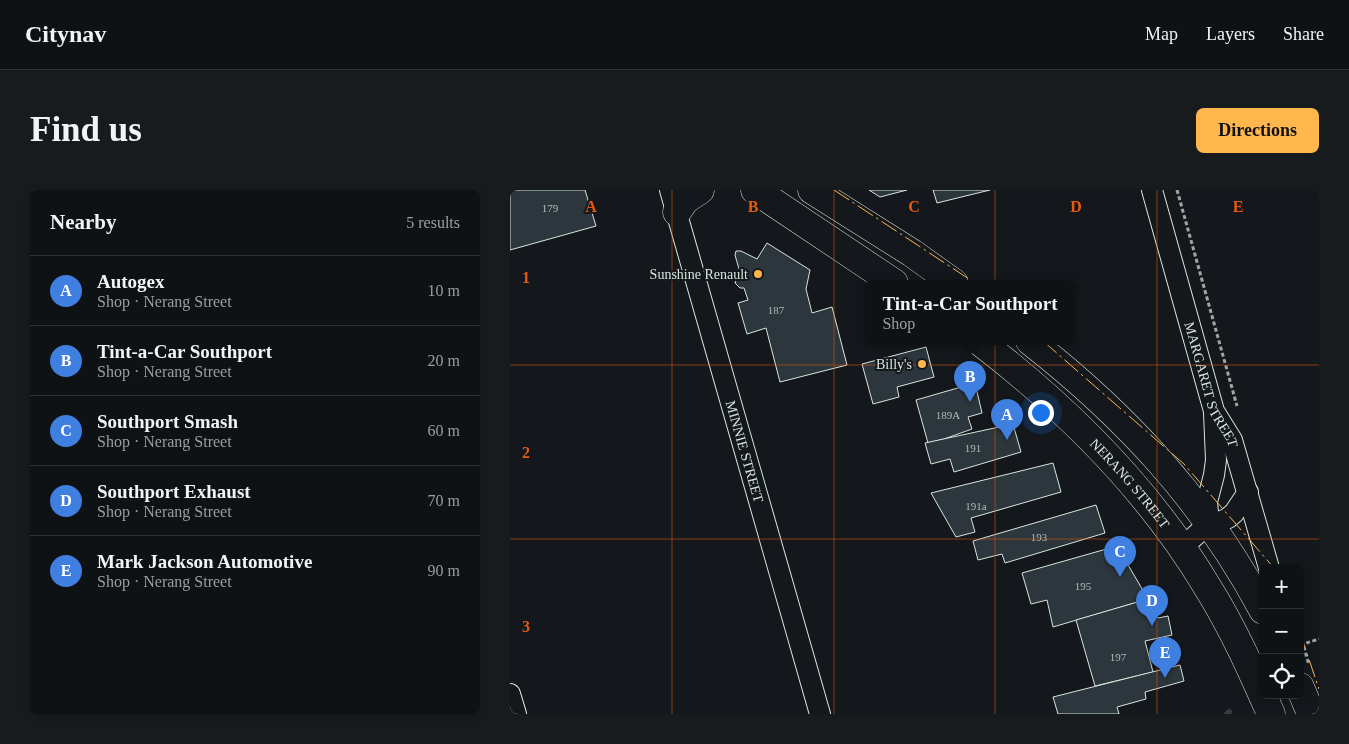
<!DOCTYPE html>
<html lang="en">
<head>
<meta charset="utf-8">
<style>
  :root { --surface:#0f1215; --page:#181b1e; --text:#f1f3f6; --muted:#9b9ea0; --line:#2f3234; --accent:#ffb74d }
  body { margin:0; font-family:"Times New Roman",serif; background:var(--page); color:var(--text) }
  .controls { position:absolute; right:15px; bottom:15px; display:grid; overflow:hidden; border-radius:8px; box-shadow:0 2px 8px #0003 }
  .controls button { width:45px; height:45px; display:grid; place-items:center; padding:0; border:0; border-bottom:1px solid var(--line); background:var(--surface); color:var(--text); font:25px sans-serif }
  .you { position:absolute; left:530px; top:222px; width:18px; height:18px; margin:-12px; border:4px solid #fff; border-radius:50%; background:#1a73e8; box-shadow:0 0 0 8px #1a73e833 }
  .badge { display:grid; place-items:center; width:32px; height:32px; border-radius:50%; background:var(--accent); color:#fff; font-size:16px; font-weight:700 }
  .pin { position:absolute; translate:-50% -41px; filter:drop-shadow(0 1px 2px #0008) }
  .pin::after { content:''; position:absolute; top:26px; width:18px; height:15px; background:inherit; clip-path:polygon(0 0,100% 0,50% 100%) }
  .popup { position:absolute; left:355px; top:90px; width:210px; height:65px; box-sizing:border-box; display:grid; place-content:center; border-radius:8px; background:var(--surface); filter:drop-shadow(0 1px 4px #0005); font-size:16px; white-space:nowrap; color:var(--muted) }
  .popup b { font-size:19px; color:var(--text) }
  .popup::after { content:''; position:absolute; left:50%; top:100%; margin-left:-10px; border:10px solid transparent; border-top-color:var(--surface) }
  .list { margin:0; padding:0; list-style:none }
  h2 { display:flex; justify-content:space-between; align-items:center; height:65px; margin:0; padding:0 20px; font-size:21px }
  h2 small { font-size:16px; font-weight:400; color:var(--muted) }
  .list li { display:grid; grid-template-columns:32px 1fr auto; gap:15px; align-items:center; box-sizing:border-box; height:70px; padding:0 20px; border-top:1px solid var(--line) }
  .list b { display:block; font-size:19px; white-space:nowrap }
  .list p { margin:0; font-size:16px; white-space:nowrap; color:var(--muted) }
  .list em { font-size:16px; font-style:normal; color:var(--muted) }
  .icon { flex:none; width:28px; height:28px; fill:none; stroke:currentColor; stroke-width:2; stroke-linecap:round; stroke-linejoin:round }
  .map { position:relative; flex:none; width:809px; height:524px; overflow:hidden; border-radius:8px }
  header { display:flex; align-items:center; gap:30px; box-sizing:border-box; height:70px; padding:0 25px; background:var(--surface); border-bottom:1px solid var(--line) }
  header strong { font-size:24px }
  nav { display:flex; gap:28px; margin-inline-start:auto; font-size:18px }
  .intro { display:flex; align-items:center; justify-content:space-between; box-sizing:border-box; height:120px; padding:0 30px }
  h1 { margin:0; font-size:35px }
  .button { padding:12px 22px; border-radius:8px; background:var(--accent); color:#111; font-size:18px; font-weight:700 }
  main { display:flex; gap:30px; padding:0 30px }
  aside { flex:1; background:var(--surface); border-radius:8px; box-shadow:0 2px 8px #0003 }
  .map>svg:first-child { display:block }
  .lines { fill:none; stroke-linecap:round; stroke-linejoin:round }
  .stream { stroke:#363b3e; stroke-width:6 }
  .building { fill:#2c363c; stroke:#d8e6dc }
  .street-casing { stroke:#d8e6dc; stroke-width:22 }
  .primary-casing { stroke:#d8e6dc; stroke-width:29 }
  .path { stroke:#9da8a2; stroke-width:3; stroke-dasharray:4 2.5; stroke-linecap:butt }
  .street { stroke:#14181c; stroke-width:20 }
  .primary { stroke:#14181c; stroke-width:28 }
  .power { stroke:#ffb74d; stroke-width:1; stroke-dasharray:18 4 2.5 4; stroke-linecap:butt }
  .grid { fill:none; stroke:#e8590c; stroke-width:1; stroke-opacity:0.55 }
  .poi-dot { fill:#ffb74d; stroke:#14181c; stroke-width:2 }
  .labels { text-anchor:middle; stroke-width:4; stroke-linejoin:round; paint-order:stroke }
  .number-label { font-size:11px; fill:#adbab4 }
  .poi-label { font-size:14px; fill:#d8e6dc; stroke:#14181c; text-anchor:end }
  .street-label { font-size:14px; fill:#d8e6dc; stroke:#14181c }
  .grid-label { font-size:16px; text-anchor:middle; font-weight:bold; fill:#e8590c; stroke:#14181c; stroke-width:4; stroke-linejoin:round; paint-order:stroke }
</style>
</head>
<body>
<header>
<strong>Citynav</strong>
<nav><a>Map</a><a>Layers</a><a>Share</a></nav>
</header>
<div class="intro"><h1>Find us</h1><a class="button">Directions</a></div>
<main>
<aside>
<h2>Nearby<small>5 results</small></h2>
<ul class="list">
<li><span class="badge" style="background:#3f7fe0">A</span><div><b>Autogex</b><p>Shop · Nerang Street</p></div><em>10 m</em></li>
<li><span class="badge" style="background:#3f7fe0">B</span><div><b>Tint-a-Car Southport</b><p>Shop · Nerang Street</p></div><em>20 m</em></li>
<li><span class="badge" style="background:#3f7fe0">C</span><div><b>Southport Smash</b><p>Shop · Nerang Street</p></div><em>60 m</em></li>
<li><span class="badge" style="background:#3f7fe0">D</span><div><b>Southport Exhaust</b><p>Shop · Nerang Street</p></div><em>70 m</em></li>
<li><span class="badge" style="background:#3f7fe0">E</span><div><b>Mark Jackson Automotive</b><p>Shop · Nerang Street</p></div><em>90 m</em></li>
</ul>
</aside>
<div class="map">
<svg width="809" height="524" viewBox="0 0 809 524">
  <rect width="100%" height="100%" fill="#14181c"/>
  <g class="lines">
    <path class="stream" d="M 717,524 L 719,522"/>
  </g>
  <g class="building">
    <path d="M 0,0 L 75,0 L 86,36 L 0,60 Z"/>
    <path d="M 359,0 L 397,0 L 370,7 Z"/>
    <path d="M 423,0 L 480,0 L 427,13 Z"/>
    <path d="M 257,53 L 300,80 L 296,99 L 302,123 L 322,117 L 337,175 L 270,192 L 256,138 L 237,144 L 228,113 L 238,110 L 234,98 L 230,98 L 225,93 L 227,86 L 231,86 L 225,65 L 226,61 L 231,61 L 247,69 Z"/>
    <path d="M 416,157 L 424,187 L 387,197 L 389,207 L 363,214 L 352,174 Z"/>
    <path d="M 465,193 L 472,223 L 458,227 L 462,239 L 434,249 L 418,253 L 406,210 Z"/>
    <path d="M 503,234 L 511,262 L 444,282 L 440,269 L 421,274 L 415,253 Z"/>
    <path d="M 543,273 L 551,302 L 461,328 L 465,342 L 446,347 L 421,303 Z"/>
    <path d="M 586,315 L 595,343 L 495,373 L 492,364 L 468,370 L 463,351 Z"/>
    <path d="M 607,356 L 638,409 L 543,437 L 537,410 L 521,414 L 512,383 Z"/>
    <path d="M 638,409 L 648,428 L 658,426 L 662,445 L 635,451 L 643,482 L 585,496 L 566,430 Z"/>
    <path d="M 670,475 L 674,491 L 635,502 L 636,509 L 607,517 L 609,524 L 548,524 L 543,507 Z"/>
  </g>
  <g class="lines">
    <defs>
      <g id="street">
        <path id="s1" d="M 160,0 L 310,524"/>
        <path id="s2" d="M 642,0 L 704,221 L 722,250 L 759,378"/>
        <path d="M 699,333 L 697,312 L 704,285 L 706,270 L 704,223"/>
        <path d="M 672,358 L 699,333 L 712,331 L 718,328 L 724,323 L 738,302"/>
        <path d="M 0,504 L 6,524"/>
      </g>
      <g id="primary">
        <path d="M 245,0 L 384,93"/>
        <path d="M 302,0 L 402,63 L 444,93"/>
        <path d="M 167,22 L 175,10 L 190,0"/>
        <path id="s3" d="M 469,151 C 558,219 640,301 698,398 C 723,438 742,481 761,524"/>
        <path d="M 520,151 C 616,226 695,311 753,420"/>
        <path d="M 790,497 L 801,524"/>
      </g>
    </defs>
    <use href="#street" class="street-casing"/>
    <use href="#primary" class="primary-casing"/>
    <g class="path">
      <path d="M 667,0 L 727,216"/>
      <path d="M 790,444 L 799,475"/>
      <path d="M 790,455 L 809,449"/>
    </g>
    <use href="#street" class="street"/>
    <use href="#primary" class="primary"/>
    <g class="power">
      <path d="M 324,0 L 465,93"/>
      <path d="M 533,151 L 674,274 L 764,378"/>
      <path d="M 790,443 L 809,499"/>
    </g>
  </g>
  <path class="grid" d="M 162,0 L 162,524M 324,0 L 324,524M 485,0 L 485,524M 647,0 L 647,524M 0,175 L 809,175M 0,349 L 809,349"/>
  <g class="poi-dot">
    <circle cx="248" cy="84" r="5"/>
    <circle cx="412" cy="174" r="5"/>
  </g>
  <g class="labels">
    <g class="number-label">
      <text x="40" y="22">179</text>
      <text x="266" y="124">187</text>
      <text x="438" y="229">189A</text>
      <text x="463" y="262">191</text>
      <text x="466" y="320">191a</text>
      <text x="529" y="351">193</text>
      <text x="573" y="400">195</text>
      <text x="608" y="471">197</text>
    </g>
    <g class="poi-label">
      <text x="238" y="89">Sunshine Renault</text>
      <text x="402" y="179">Billy's</text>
    </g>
    <g class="street-label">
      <text dy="5" stroke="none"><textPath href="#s2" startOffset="204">MARGARET STREET</textPath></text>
      <text dy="5" stroke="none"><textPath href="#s1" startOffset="272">MINNIE STREET</textPath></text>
      <text dy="5" stroke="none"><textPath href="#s3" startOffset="208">NERANG STREET</textPath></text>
    </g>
  </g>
  <g class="grid-label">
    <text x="81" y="22">A</text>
    <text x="243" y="22">B</text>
    <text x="404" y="22">C</text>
    <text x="566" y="22">D</text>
    <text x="728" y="22">E</text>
    <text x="16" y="93">1</text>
    <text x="16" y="268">2</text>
    <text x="16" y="442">3</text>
  </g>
</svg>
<div class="controls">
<button>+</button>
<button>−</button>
<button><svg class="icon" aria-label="locate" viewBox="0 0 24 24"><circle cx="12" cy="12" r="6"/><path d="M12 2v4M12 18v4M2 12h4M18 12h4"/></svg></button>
</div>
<div class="you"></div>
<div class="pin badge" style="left:497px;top:250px;background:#3f7fe0">A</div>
<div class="pin badge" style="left:460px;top:212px;background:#3f7fe0">B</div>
<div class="popup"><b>Tint-a-Car Southport</b>Shop</div>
<div class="pin badge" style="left:610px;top:387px;background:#3f7fe0">C</div>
<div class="pin badge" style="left:642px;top:436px;background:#3f7fe0">D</div>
<div class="pin badge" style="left:655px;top:488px;background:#3f7fe0">E</div>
</div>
</main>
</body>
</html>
